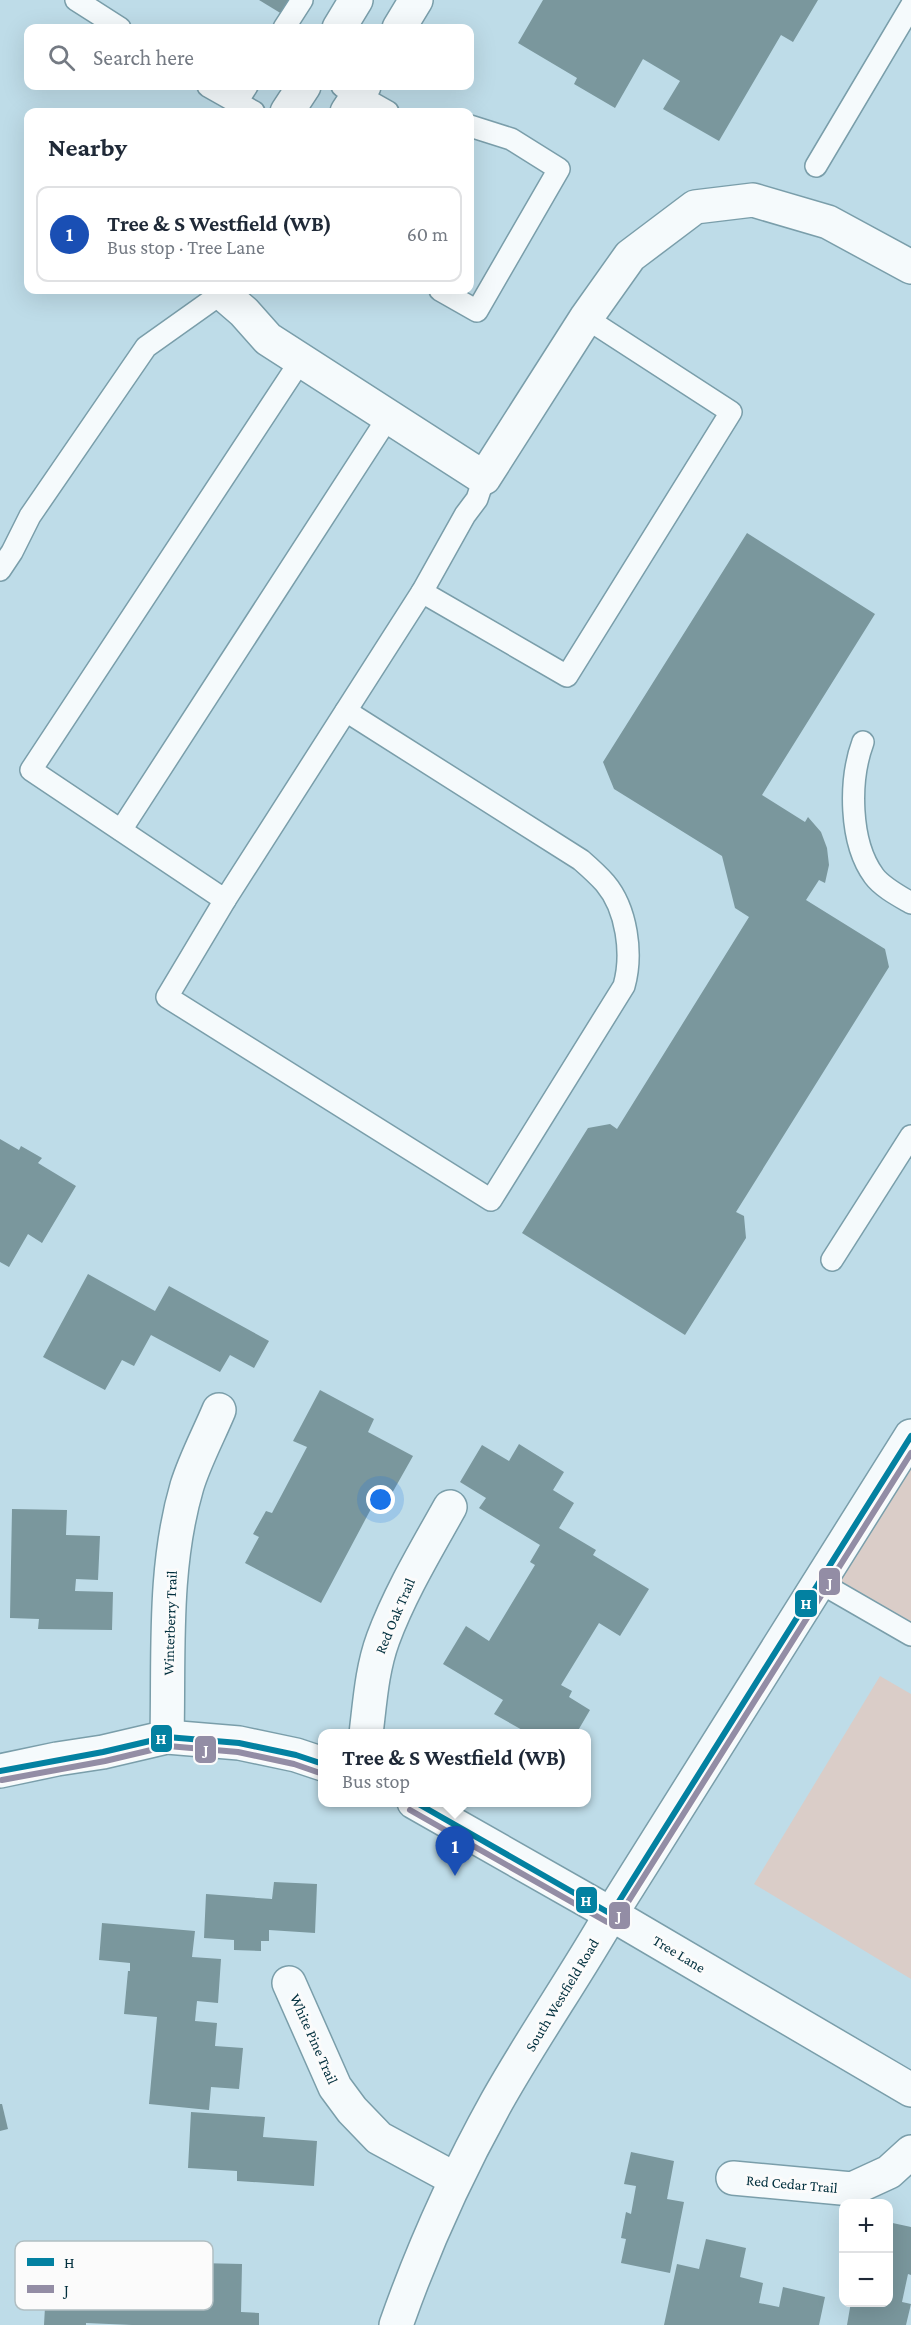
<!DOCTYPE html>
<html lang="en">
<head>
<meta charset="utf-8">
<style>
  :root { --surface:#fff; --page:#f2f2f3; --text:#1f2937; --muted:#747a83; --line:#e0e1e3; --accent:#2563eb }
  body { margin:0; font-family:"Crimson Pro",serif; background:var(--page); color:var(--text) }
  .controls { position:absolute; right:18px; bottom:18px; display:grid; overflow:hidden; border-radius:12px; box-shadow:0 6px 24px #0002 }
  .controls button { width:54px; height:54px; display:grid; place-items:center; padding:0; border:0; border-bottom:2px solid var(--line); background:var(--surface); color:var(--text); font:30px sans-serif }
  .you { position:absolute; left:381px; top:1500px; width:21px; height:21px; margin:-15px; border:4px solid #fff; border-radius:50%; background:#1a73e8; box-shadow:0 0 0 9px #1a73e833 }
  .badge { display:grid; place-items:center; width:39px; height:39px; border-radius:50%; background:var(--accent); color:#fff; font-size:20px; font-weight:700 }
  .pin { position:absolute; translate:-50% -50px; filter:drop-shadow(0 2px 3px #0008) }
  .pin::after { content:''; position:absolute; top:32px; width:21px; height:18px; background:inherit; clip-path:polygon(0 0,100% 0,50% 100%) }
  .popup { position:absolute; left:318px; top:1729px; width:273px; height:78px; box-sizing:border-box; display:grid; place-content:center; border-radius:12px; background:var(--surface); filter:drop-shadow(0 2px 4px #0005); font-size:20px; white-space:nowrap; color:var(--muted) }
  .popup b { font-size:22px; color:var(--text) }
  .popup::after { content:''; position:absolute; left:50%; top:100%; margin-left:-12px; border:12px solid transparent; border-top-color:var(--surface) }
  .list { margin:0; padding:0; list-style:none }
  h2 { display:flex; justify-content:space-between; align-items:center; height:78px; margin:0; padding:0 24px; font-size:26px }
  h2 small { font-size:20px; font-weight:400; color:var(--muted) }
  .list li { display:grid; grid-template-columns:39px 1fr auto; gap:18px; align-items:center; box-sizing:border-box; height:96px; margin:0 12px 12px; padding:0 12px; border:2px solid var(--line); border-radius:12px }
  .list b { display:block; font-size:22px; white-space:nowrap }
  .list p { margin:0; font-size:20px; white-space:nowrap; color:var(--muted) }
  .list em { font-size:20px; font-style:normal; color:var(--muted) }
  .icon { flex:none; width:33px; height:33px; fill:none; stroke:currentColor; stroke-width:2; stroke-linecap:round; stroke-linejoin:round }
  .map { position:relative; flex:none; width:911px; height:2325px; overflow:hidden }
  .search { position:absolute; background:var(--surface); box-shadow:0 6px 24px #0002; left:24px; top:24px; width:450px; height:66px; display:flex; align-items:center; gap:15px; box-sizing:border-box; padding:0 21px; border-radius:12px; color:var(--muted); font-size:22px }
  .panel { position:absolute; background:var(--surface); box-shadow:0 6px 24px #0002; left:24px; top:108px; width:450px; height:186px; border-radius:12px }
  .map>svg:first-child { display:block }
  .green { fill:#dacdc8 }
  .building { fill:#7a979d }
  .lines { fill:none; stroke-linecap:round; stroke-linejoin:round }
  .service-casing { stroke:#7a9eaa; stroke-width:24 }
  .minor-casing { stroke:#7a9eaa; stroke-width:36 }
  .tertiary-casing { stroke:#7a9eaa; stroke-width:36 }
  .service { stroke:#f5fafc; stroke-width:21 }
  .minor { stroke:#f5fafc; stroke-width:33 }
  .tertiary { stroke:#f5fafc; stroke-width:33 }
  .bus-1-casing { stroke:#fbfbfb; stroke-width:10 }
  .bus-2-casing { stroke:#fbfbfb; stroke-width:10 }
  .bus-1 { stroke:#0381a1; stroke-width:6 }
  .bus-2 { stroke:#938da5; stroke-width:6 }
  .labels { text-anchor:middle; stroke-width:6; stroke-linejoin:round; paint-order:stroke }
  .street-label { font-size:15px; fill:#012f3d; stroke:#fbfbfb }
  .key { fill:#fbfbfb; stroke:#b0bec2; stroke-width:1.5 }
  .key-label { font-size:16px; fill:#012f3d }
  .line-badge { stroke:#fbfbfb; stroke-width:2 }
  .badge-label { font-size:16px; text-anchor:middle; font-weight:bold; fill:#fff }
</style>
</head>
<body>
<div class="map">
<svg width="911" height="2325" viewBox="0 0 911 2325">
  <rect width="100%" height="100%" fill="#bedce8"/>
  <g class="green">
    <path d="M 911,1436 L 911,1648 L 857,1617 L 824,1575 Z"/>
    <path d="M 880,1676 L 911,1694 L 911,1979 L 754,1884 Z"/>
  </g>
  <g class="building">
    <path d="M 259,0 L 291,0 L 282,14 Z"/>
    <path d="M 543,0 L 818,0 L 793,42 L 781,35 L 719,141 L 663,109 L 680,81 L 643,59 L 615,108 L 574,84 L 577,78 L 518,43 Z"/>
    <path d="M 747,533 L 875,614 L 762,795 L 805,822 L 808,817 L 821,832 L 827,848 L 829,865 L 825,883 L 819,880 L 806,900 L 885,949 L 889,967 L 736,1212 L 744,1216 L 746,1238 L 685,1335 L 522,1233 L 588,1128 L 610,1124 L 617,1129 L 749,917 L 735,908 L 722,856 L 614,789 L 603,762 Z"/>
    <path d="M 0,1139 L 19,1150 L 21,1146 L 42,1158 L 38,1163 L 76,1186 L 42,1243 L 28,1234 L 9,1267 L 0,1262 Z"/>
    <path d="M 88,1274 L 155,1311 L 169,1286 L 269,1341 L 254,1368 L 230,1355 L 220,1372 L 151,1335 L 134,1366 L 122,1360 L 105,1390 L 43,1357 Z"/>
    <path d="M 320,1390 L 374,1419 L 368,1432 L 413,1456 L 391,1495 L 381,1490 L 321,1603 L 245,1563 L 259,1537 L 253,1534 L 266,1511 L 272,1513 L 307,1447 L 293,1441 Z"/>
    <path d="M 519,1444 L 564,1472 L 553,1490 L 574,1503 L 559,1528 L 596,1550 L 593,1555 L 649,1589 L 620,1636 L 599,1623 L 561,1685 L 572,1691 L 569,1697 L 590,1710 L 576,1734 L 523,1734 L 524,1731 L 494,1714 L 503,1700 L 443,1664 L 466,1626 L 489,1641 L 535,1565 L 530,1562 L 540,1545 L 479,1508 L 486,1498 L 460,1482 L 482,1445 L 509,1461 Z"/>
    <path d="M 12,1509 L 67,1510 L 66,1535 L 100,1536 L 98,1580 L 76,1579 L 75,1591 L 113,1592 L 112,1630 L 38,1629 L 39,1619 L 10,1618 Z"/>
    <path d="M 274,1882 L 317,1884 L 315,1933 L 269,1930 L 269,1941 L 261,1941 L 261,1951 L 234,1950 L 234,1940 L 204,1938 L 206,1894 L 272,1899 Z"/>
    <path d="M 102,1923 L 195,1931 L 192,1957 L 221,1959 L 218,2003 L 197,2001 L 195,2021 L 217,2023 L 215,2046 L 243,2048 L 239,2089 L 211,2087 L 209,2110 L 149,2104 L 157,2017 L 124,2014 L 128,1971 L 130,1971 L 130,1963 L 99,1960 Z"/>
    <path d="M 0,2104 L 2,2104 L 8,2129 L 0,2131 Z"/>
    <path d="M 191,2112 L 265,2117 L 263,2137 L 317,2141 L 314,2186 L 237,2181 L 237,2171 L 188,2168 Z"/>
    <path d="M 631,2152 L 674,2161 L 667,2199 L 684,2202 L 670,2273 L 621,2263 L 626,2239 L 621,2238 L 626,2212 L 631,2214 L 636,2186 L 624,2184 Z"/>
    <path d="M 888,2222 L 911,2227 L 911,2275 L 908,2274 L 902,2302 L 911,2304 L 906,2325 L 847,2325 L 851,2302 L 888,2302 Z"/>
    <path d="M 706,2239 L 746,2248 L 740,2277 L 763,2283 L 759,2303 L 779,2307 L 783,2287 L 825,2297 L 819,2325 L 664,2325 L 677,2264 L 699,2269 Z"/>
    <path d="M 129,2254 L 154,2255 L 154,2262 L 242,2264 L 241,2312 L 259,2313 L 259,2325 L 132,2325 L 86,2323 L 86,2325 L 44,2325 L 45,2307 L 66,2308 L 68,2262 L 128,2264 Z"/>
  </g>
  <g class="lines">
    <defs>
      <g id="service">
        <path d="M 76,0 L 120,28"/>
        <path d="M 284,28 L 302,0"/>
        <path d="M 208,86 L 254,112"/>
        <path d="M 342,86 L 388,112"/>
        <path d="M 236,103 L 247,86"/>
        <path d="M 816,166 L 911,6"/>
        <path d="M 440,290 L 477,311 L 559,169 L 511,139 L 470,126"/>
        <path d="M 301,360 L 31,770 L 225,900 L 422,592 L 567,676 L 731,412 L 586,318"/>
        <path d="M 0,570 L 12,552 L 30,516 L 146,347 L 222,293"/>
        <path d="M 422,592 L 465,515 L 477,499 L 484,478"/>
        <path d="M 863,742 C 849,780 849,842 874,876 C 882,887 899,896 911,903"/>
        <path d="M 121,830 L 389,416"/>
        <path d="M 225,900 L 167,997 L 491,1200 L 624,986 C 633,954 627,909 605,883 C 598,875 589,867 581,860 L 346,711"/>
        <path d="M 832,1260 L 911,1136"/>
        <path d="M 819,1582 L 911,1635"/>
      </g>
      <g id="minor">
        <path d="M 339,28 L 356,0"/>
        <path d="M 399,28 L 416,0"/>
        <path d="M 287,112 L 304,86"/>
        <path d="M 347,112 L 364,86"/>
        <path d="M 223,290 L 222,293 L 244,312 L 268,339 L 484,478 L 586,318 L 630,256 L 695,207 L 753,200 L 828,222 L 911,267"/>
        <path d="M 366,1734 C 370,1701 372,1669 383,1639 C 400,1593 426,1550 450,1507"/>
        <path d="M 167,1737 C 169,1653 163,1568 187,1486 C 195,1460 209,1434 219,1410"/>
        <path d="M 289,1983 L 335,2087 L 352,2110 L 379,2138 L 455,2179"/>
        <path d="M 733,2178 L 852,2189 L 889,2172 L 911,2152"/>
        <path d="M 396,2325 C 423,2248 457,2173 497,2101 C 533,2037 575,1977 611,1914"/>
      </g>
      <g id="tertiary">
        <path d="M 0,1771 L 57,1759 L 103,1752 L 167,1737 L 239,1743 L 296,1755 L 323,1764"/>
        <path d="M 414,1802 L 611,1914 L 911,2090"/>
        <path d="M 611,1914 L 911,1436"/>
      </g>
    </defs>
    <use href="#service" class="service-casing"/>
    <use href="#minor" class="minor-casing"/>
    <use href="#tertiary" class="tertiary-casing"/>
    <use href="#service" class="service"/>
    <use href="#minor" class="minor"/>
    <use href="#tertiary" class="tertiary"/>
    <defs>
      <g id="bus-1">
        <path d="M 0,1771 L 103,1752 L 167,1737 L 239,1743 L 296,1755 L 323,1764"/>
        <path d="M 415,1802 L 611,1914 L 911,1436"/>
      </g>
      <g id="bus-2">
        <path d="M 2,1780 L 105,1761 L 168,1746 L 238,1752 L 294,1764 L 320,1773"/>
        <path d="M 410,1810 L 607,1922 L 616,1921 L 911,1453"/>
      </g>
    </defs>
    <use href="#bus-1" class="bus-1-casing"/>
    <use href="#bus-2" class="bus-2-casing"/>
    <use href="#bus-1" class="bus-1"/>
    <use href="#bus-2" class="bus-2"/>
  </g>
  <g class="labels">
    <g class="street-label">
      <text transform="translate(395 1616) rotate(-67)" y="5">Red Oak Trail</text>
      <text transform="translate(170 1623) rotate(-88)" y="5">Winterberry Trail</text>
      <text transform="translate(679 1954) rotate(31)" y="5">Tree Lane</text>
      <text transform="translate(562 1995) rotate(-59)" y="5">South Westfield Road</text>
      <text transform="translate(314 2039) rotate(66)" y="5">White Pine Trail</text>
      <text transform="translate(792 2184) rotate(5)" y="5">Red Cedar Trail</text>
    </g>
  </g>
  <rect x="15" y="2241" width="198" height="69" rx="9" class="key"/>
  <rect x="27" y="2258" width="27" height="8" fill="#0381a1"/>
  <rect x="27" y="2285" width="27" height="8" fill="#938da5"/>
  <g class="key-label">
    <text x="64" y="2268">H</text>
    <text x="64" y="2295">J</text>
  </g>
  <g class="line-badge">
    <rect x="818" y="1567" width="23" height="29" rx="6" fill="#938da5"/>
    <rect x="794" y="1589" width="24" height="29" rx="6" fill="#0381a1"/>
    <rect x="150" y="1724" width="23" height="29" rx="6" fill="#0381a1"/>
    <rect x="194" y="1735" width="23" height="29" rx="6" fill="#938da5"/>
    <rect x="575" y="1886" width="23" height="28" rx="6" fill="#0381a1"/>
    <rect x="608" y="1901" width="23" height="29" rx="6" fill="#938da5"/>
  </g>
  <g class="badge-label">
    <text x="830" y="1588">J</text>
    <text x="806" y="1609">H</text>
    <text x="161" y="1744">H</text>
    <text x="206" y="1755">J</text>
    <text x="586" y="1906">H</text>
    <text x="619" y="1921">J</text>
  </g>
</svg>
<div class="controls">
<button>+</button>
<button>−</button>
</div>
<div class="you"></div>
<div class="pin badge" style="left:455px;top:1876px;background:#1a4fb4">1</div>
<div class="popup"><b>Tree &amp; S Westfield (WB)</b>Bus stop</div>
<div class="search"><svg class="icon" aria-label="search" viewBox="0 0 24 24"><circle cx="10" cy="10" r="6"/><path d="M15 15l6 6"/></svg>Search here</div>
<section class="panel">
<h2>Nearby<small></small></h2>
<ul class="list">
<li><span class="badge" style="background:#1a4fb4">1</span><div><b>Tree &amp; S Westfield (WB)</b><p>Bus stop · Tree Lane</p></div><em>60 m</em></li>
</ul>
</section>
</div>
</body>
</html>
